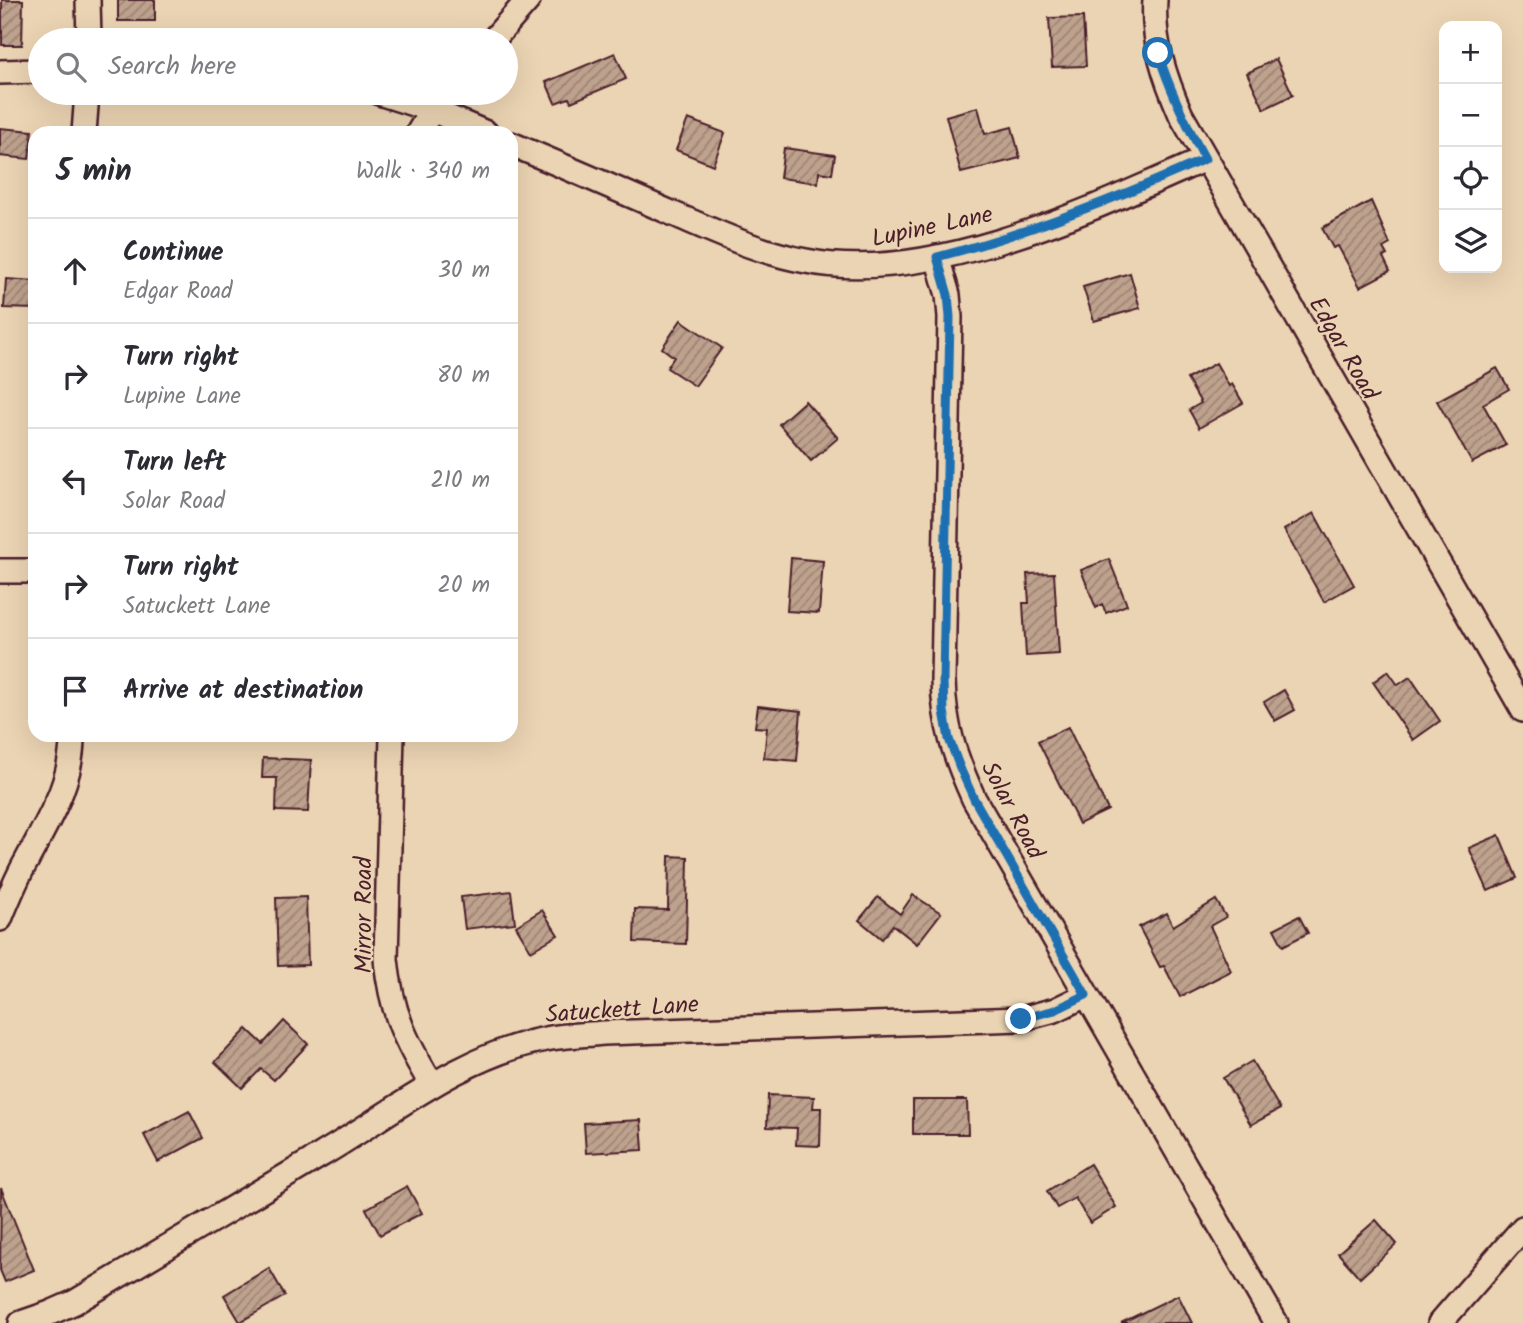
<!DOCTYPE html>
<html lang="en">
<head>
<meta charset="utf-8">
<style>
  :root { --surface:#fff; --page:#f2f2f3; --text:#2b2b33; --muted:#7c7c81; --line:#e1e1e2 }
  body { margin:0; font-family:Kalam,sans-serif; background:var(--page); color:var(--text) }
  .controls { position:absolute; right:21px; top:21px; display:grid; overflow:hidden; border-radius:14px; box-shadow:0 7px 28px #0002 }
  .controls button { width:63px; height:63px; display:grid; place-items:center; padding:0; border:0; border-bottom:2px solid var(--line); background:var(--surface); color:var(--text); font:35px sans-serif }
  .stop { position:absolute; width:21px; height:21px; margin:-16px; border:5px solid #1f6fb2; border-radius:50%; background:#fff }
  .stop.end { background:#1f6fb2; border-color:#fff; box-shadow:0 2px 7px #0008 }
  .list { margin:0; padding:0; list-style:none }
  h2 { display:flex; justify-content:space-between; align-items:center; height:91px; margin:0; padding:0 28px; font-size:30px }
  h2 small { font-size:23px; font-weight:400; color:var(--muted) }
  .list li { display:grid; grid-template-columns:46px 1fr auto; gap:21px; align-items:center; box-sizing:border-box; height:105px; padding:0 28px; border-top:2px solid var(--line) }
  .list b { display:block; font-size:26px; white-space:nowrap }
  .list p { margin:0; font-size:23px; white-space:nowrap; color:var(--muted) }
  .list em { font-size:23px; font-style:normal; color:var(--muted) }
  .icon { flex:none; width:38px; height:38px; fill:none; stroke:currentColor; stroke-width:2; stroke-linecap:round; stroke-linejoin:round }
  .map { position:relative; flex:none; width:1523px; height:1323px; overflow:hidden }
  .search { position:absolute; background:var(--surface); box-shadow:0 7px 28px #0002; left:28px; top:28px; width:490px; height:77px; display:flex; align-items:center; gap:18px; box-sizing:border-box; padding:0 24px; border-radius:38px; color:var(--muted); font-size:26px }
  .panel { position:absolute; background:var(--surface); box-shadow:0 7px 28px #0002; left:28px; top:126px; width:490px; height:616px; border-radius:21px }
  .map>svg:first-child { display:block }
  .building { fill:url(#building-hatch); stroke:#4a1f2b; stroke-width:2 }
  .lines { fill:none; stroke-linecap:round; stroke-linejoin:round }
  .street-casing { stroke:#4a1f2b; stroke-width:28 }
  .street { stroke:#ebd4b3; stroke-width:23 }
  .route { stroke:#1f6fb2; stroke-width:9 }
  .labels { text-anchor:middle; stroke-width:5; stroke-linejoin:round; paint-order:stroke }
  .street-label { font-size:24px; fill:#4a1f2b; stroke:#ebd4b3 }
</style>
</head>
<body>
<div class="map">
<svg width="1523" height="1323" viewBox="0 0 1523 1323">
  <defs>
    <pattern id="building-hatch" width="6" height="6" patternUnits="userSpaceOnUse" patternTransform="scale(1.75)"><rect width="6" height="6" fill="#bea28d"/><path d="M-1 1l2-2M0 6l6-6M5 7l2-2" fill="none" stroke="#9c8373"/></pattern>
  </defs>
  <rect width="100%" height="100%" fill="#ebd4b3"/>
  <filter id="ink" filterUnits="userSpaceOnUse"><feTurbulence type="fractalNoise" baseFrequency=".0143" numOctaves="2"/><feDisplacementMap in="SourceGraphic" scale="14" xChannelSelector="R" yChannelSelector="G"/><feConvolveMatrix kernelMatrix="1 2 1 2 8 2 1 2 1" color-interpolation-filters="sRGB"/></filter>
  <g filter="url(#ink)">
    <g class="building">
      <path d="M 2,0 L 23,0 L 22,45 L 2,45 Z"/>
      <rect x="118" y="0" width="37" height="21"/>
      <path d="M 1083,17 L 1086,66 L 1052,67 L 1049,18 Z"/>
      <path d="M 615,53 L 626,79 L 571,102 L 569,98 L 555,103 L 546,82 Z"/>
      <path d="M 1276,59 L 1293,95 L 1264,109 L 1247,73 Z"/>
      <path d="M 978,107 L 985,134 L 1012,127 L 1020,158 L 961,173 L 946,116 Z"/>
      <path d="M 688,119 L 725,133 L 713,165 L 676,150 Z"/>
      <path d="M 0,128 L 32,131 L 29,159 L 0,156 Z"/>
      <path d="M 784,148 L 835,155 L 832,174 L 819,172 L 818,183 L 780,178 Z"/>
      <path d="M 1371,201 L 1390,244 L 1383,248 L 1387,255 L 1383,257 L 1390,271 L 1360,287 L 1338,246 L 1333,248 L 1322,228 Z"/>
      <path d="M 1130,273 L 1140,308 L 1094,321 L 1083,287 Z"/>
      <path d="M 6,279 L 35,281 L 35,309 L 4,308 Z"/>
      <path d="M 681,320 L 722,348 L 695,386 L 667,368 L 674,357 L 662,348 Z"/>
      <path d="M 1216,363 L 1229,386 L 1232,384 L 1243,403 L 1199,428 L 1189,410 L 1201,403 L 1187,379 Z"/>
      <path d="M 1497,368 L 1509,389 L 1483,404 L 1506,445 L 1472,463 L 1437,401 Z"/>
      <path d="M 805,401 L 838,438 L 811,461 L 779,424 Z"/>
      <path d="M 1314,513 L 1354,585 L 1324,602 L 1284,530 Z"/>
      <path d="M 791,558 L 823,561 L 819,613 L 787,611 Z"/>
      <path d="M 1109,559 L 1127,605 L 1106,613 L 1102,604 L 1096,608 L 1081,570 Z"/>
      <path d="M 1054,573 L 1059,654 L 1026,656 L 1023,603 L 1029,603 L 1027,574 Z"/>
      <path d="M 1388,671 L 1398,685 L 1410,677 L 1440,721 L 1413,740 L 1373,682 Z"/>
      <path d="M 1284,690 L 1295,710 L 1275,721 L 1264,702 Z"/>
      <path d="M 758,706 L 801,711 L 797,761 L 764,758 L 767,728 L 755,727 Z"/>
      <path d="M 1068,727 L 1108,810 L 1079,824 L 1038,741 Z"/>
      <path d="M 263,758 L 311,760 L 308,812 L 276,811 L 277,778 L 262,778 Z"/>
      <path d="M 1499,835 L 1517,878 L 1488,891 L 1469,848 Z"/>
      <path d="M 669,856 L 688,857 L 686,944 L 634,942 L 635,909 L 668,910 Z"/>
      <path d="M 511,891 L 515,923 L 465,929 L 461,897 Z"/>
      <path d="M 913,895 L 941,913 L 917,944 L 893,925 L 882,939 L 859,920 L 878,897 L 900,914 Z"/>
      <path d="M 306,897 L 308,965 L 278,966 L 276,898 Z"/>
      <path d="M 1216,900 L 1226,917 L 1210,926 L 1231,971 L 1180,997 L 1164,966 L 1160,967 L 1139,927 L 1167,913 L 1173,926 Z"/>
      <path d="M 542,910 L 558,935 L 531,951 L 516,926 Z"/>
      <path d="M 1299,916 L 1308,933 L 1283,946 L 1274,929 Z"/>
      <path d="M 284,1021 L 308,1044 L 274,1080 L 261,1069 L 242,1088 L 215,1062 L 247,1029 L 263,1044 Z"/>
      <path d="M 1252,1061 L 1280,1109 L 1251,1125 L 1223,1078 Z"/>
      <path d="M 768,1095 L 814,1097 L 813,1108 L 821,1108 L 820,1146 L 796,1145 L 797,1128 L 767,1127 Z"/>
      <path d="M 913,1100 L 967,1100 L 968,1134 L 913,1134 Z"/>
      <path d="M 189,1111 L 203,1138 L 158,1162 L 144,1135 Z"/>
      <path d="M 641,1120 L 643,1150 L 586,1153 L 584,1123 Z"/>
      <path d="M 1090,1164 L 1116,1207 L 1090,1223 L 1075,1198 L 1057,1208 L 1047,1191 Z"/>
      <path d="M 407,1186 L 422,1213 L 380,1235 L 366,1209 Z"/>
      <path d="M 1,1188 L 34,1270 L 5,1282 L 0,1270 Z"/>
      <path d="M 1376,1220 L 1397,1244 L 1360,1278 L 1338,1253 Z"/>
      <path d="M 269,1268 L 285,1296 L 240,1322 L 224,1295 Z"/>
      <path d="M 1178,1295 L 1192,1323 L 1121,1323 Z"/>
    </g>
    <g class="lines">
      <defs>
        <g id="street">
          <path d="M 88,0 L 89,40"/>
          <path d="M 1155,0 C 1152,41 1165,78 1181,115 L 1523,710"/>
          <path d="M 493,40 L 528,0"/>
          <path d="M 0,72 L 40,71"/>
          <path d="M 379,93 L 432,110 L 486,133"/>
          <path d="M 84,133 L 87,93"/>
          <path d="M 418,133 L 432,110 L 447,93"/>
          <path d="M 511,144 C 566,167 621,191 676,215 C 718,233 761,253 806,261 C 930,286 1092,209 1205,159"/>
          <path d="M 937,257 L 948,295 L 950,317 L 943,680 C 944,726 955,757 974,799 L 1276,1323"/>
          <path d="M 0,571 L 35,571"/>
          <path d="M 392,735 L 386,959 C 391,1011 405,1041 432,1085"/>
          <path d="M 0,919 C 8,899 16,879 27,860 C 48,820 73,782 72,735"/>
          <path d="M 21,1323 L 50,1313 L 75,1302 C 157,1253 239,1204 321,1155 C 392,1113 462,1055 546,1039 C 565,1035 584,1035 604,1033 L 1021,1019 L 1055,1010 L 1086,995"/>
          <path d="M 1440,1323 L 1523,1228"/>
        </g>
      </defs>
      <use href="#street" class="street-casing"/>
      <use href="#street" class="street"/>
    </g>
  </g>
  <g class="lines" filter="url(#ink)">
    <path class="route" d="M 1021,1019 L 1055,1010 L 1086,995 L 974,799 L 960,768 L 949,739 L 944,711 L 943,680 L 950,317 L 948,295 L 937,257 C 1030,233 1118,198 1205,159 C 1186,124 1170,91 1158,53"/>
  </g>
  <g class="labels">
    <g class="street-label">
      <text transform="translate(932 226) rotate(-12)" y="8">Lupine Lane</text>
      <text transform="translate(1344 348) rotate(60)" y="8">Edgar Road</text>
      <text transform="translate(1013 810) rotate(62)" y="8">Solar Road</text>
      <text transform="translate(363 915) rotate(-90)" y="8">Mirror Road</text>
      <text transform="translate(622 1009) rotate(-4)" y="8">Satuckett Lane</text>
    </g>
  </g>
</svg>
<div class="controls">
<button>+</button>
<button>−</button>
<button><svg class="icon" aria-label="locate" viewBox="0 0 24 24"><circle cx="12" cy="12" r="6"/><path d="M12 2v4M12 18v4M2 12h4M18 12h4"/></svg></button>
<button><svg class="icon" aria-label="layers" viewBox="0 0 24 24"><path d="M12 4l9 5-9 5-9-5zM3 14l9 5 9-5"/></svg></button>
</div>
<div class="stop" style="left:1158px;top:53px"></div>
<div class="stop end" style="left:1021px;top:1019px"></div>
<div class="search"><svg class="icon" aria-label="search" viewBox="0 0 24 24"><circle cx="10" cy="10" r="6"/><path d="M15 15l6 6"/></svg>Search here</div>
<section class="panel">
<h2>5 min<small>Walk · 340 m</small></h2>
<ul class="list">
<li><svg class="icon" aria-label="ahead" viewBox="0 0 24 24"><path d="M12 20V5M6 11l6-6 6 6"/></svg><div><b>Continue</b><p>Edgar Road</p></div><em>30 m</em></li>
<li><svg class="icon" aria-label="right" viewBox="0 0 24 24"><path d="M7 20v-9h11M14 6l5 5-5 5"/></svg><div><b>Turn right</b><p>Lupine Lane</p></div><em>80 m</em></li>
<li><svg class="icon" aria-label="left" viewBox="0 0 24 24"><path d="M17 20v-9H6M10 6l-5 5 5 5"/></svg><div><b>Turn left</b><p>Solar Road</p></div><em>210 m</em></li>
<li><svg class="icon" aria-label="right" viewBox="0 0 24 24"><path d="M7 20v-9h11M14 6l5 5-5 5"/></svg><div><b>Turn right</b><p>Satuckett Lane</p></div><em>20 m</em></li>
<li><svg class="icon" aria-label="arrive" viewBox="0 0 24 24"><path d="M6 21V4h12l-3 4 3 4H6"/></svg><div><b>Arrive at destination</b></div></li>
</ul>
</section>
</div>
</body>
</html>
